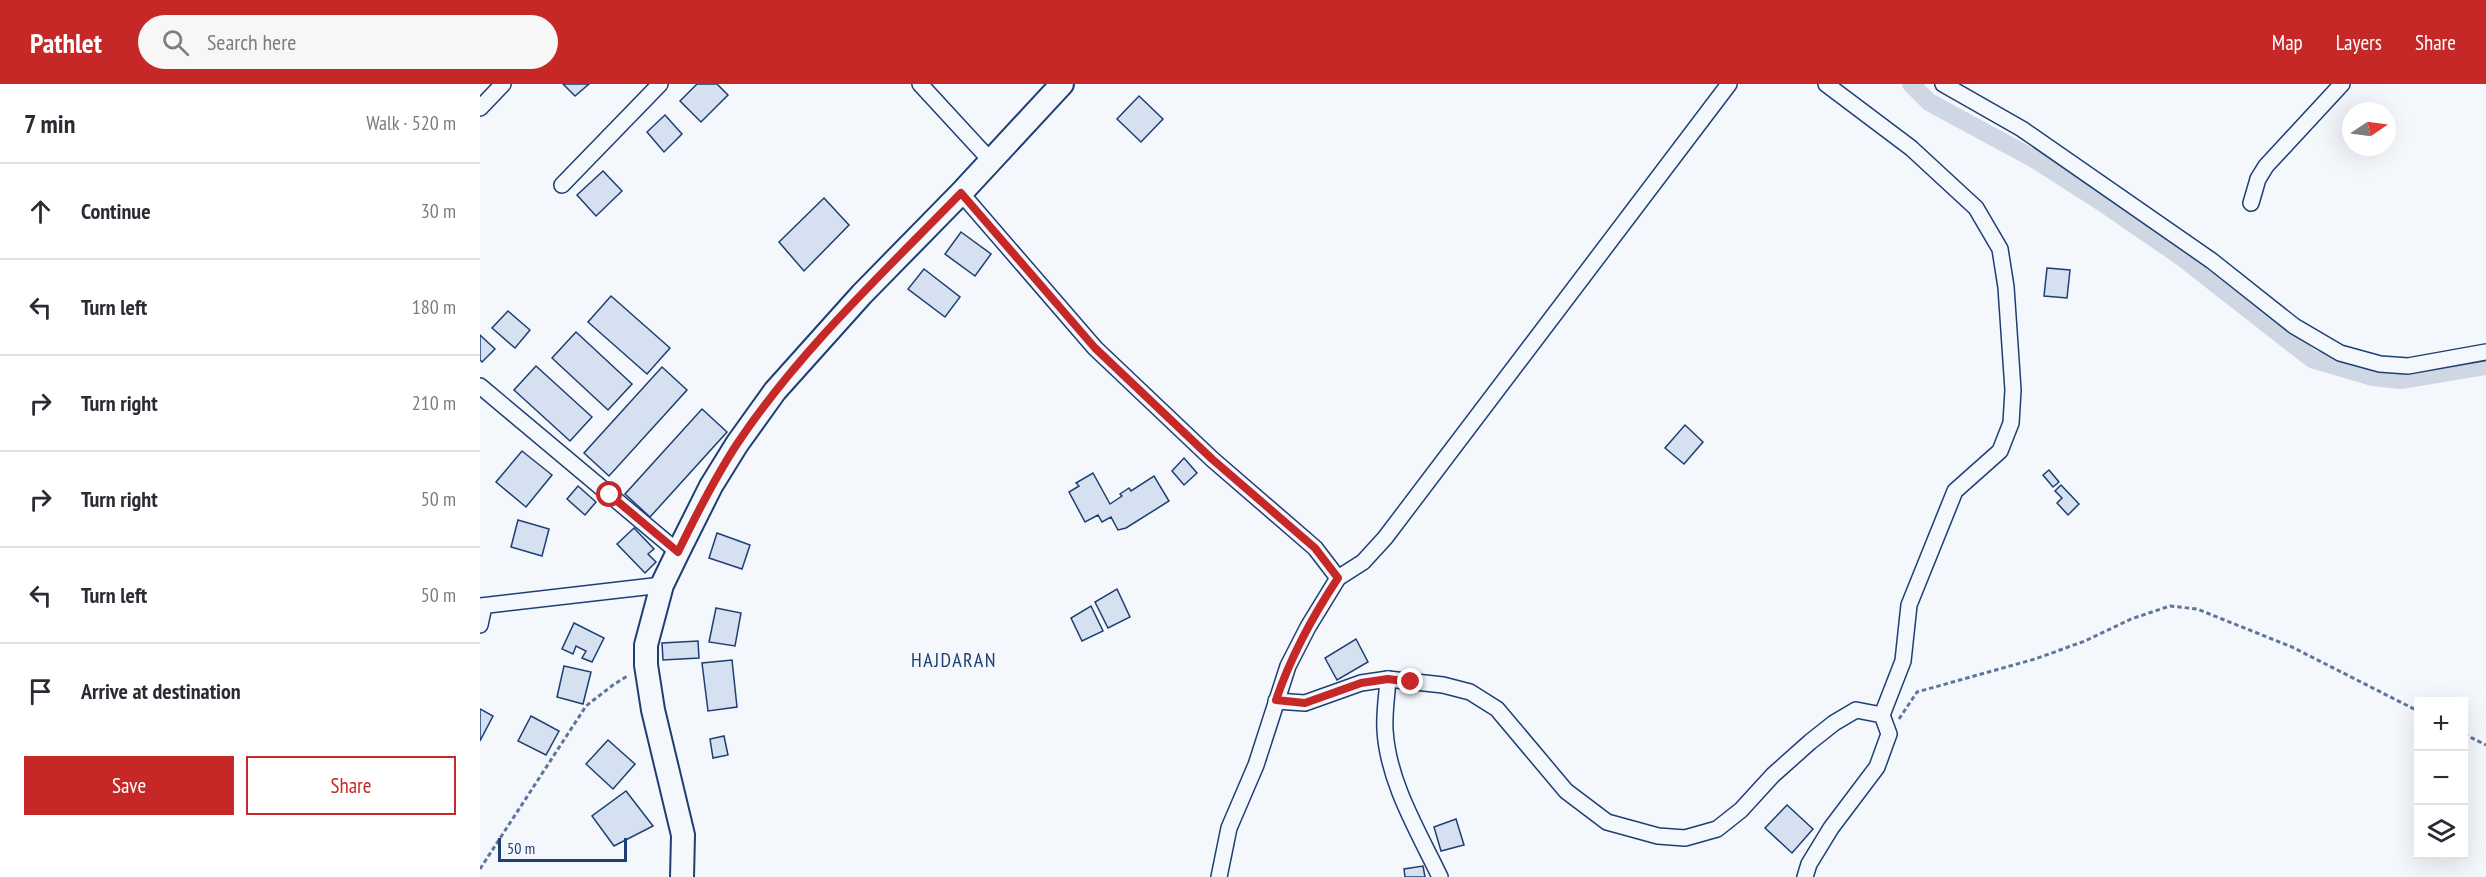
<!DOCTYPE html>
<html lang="en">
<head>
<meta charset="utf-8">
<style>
  :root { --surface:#fff; --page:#f7f7f7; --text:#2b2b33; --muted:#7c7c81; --line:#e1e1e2; --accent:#c62828 }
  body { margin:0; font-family:"PT Sans Narrow",sans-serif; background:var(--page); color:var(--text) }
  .controls { position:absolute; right:18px; bottom:18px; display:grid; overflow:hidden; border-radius:0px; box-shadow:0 6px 24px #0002 }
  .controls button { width:54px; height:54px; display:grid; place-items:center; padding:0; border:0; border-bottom:2px solid var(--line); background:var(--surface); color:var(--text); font:30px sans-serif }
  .compass { position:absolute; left:1862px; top:18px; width:54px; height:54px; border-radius:50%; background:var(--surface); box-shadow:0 6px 24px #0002; rotate:77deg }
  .scale { position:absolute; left:18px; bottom:15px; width:129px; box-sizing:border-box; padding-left:6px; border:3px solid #1d3f73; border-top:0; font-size:16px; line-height:21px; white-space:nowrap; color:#1d3f73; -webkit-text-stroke:4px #f4f7fb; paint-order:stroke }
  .stop { position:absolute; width:18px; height:18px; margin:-14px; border:4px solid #c62828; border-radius:50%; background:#fff }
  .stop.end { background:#c62828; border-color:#fff; box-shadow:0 2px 6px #0008 }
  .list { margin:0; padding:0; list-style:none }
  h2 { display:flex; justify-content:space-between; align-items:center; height:78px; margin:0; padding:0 24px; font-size:26px }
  h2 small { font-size:20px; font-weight:400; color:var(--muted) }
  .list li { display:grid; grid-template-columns:39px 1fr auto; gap:18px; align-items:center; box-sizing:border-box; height:96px; padding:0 24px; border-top:2px solid var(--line) }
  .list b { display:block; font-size:22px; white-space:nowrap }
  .list em { font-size:20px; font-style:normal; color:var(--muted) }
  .actions { display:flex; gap:12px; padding:18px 24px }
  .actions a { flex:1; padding:14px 0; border:2px solid var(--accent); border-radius:0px; text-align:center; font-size:21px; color:var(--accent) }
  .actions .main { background:var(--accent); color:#fff }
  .icon { flex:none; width:33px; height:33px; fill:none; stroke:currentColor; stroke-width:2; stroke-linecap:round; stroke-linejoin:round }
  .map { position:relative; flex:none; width:2006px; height:793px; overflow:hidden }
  header { display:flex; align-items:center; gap:36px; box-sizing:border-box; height:84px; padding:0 30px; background:var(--accent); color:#fff }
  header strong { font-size:28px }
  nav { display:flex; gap:33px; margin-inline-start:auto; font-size:21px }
  .search { width:420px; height:54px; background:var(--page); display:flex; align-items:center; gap:15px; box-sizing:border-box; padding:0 21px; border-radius:33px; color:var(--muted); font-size:22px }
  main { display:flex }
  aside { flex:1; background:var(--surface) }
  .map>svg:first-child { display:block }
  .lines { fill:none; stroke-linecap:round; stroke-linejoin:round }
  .canal { stroke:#cfd7e4; stroke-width:18 }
  .building { fill:#d5e0f0; stroke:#1d3f73; stroke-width:1.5 }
  .minor-casing { stroke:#1d3f73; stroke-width:18 }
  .secondary-casing { stroke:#1d3f73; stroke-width:26 }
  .path { stroke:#5e769c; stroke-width:3; stroke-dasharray:4.5 3; stroke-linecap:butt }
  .minor { stroke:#f4f7fb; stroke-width:15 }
  .secondary { stroke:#f4f7fb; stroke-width:22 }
  .route { stroke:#c62828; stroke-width:8 }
  .labels { text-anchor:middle; stroke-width:4.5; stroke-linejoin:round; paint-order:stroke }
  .quarter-label { font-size:20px; letter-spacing:1.5px; fill:#1d3f73; stroke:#f4f7fb }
</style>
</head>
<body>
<header>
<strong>Pathlet</strong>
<div class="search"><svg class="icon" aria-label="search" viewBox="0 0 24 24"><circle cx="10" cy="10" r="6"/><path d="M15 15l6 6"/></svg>Search here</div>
<nav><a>Map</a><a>Layers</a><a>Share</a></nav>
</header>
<main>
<aside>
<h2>7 min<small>Walk · 520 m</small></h2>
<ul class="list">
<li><svg class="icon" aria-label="ahead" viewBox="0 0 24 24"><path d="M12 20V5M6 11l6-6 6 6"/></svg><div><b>Continue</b></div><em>30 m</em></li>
<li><svg class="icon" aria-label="left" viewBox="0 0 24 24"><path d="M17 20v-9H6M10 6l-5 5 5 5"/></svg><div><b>Turn left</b></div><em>180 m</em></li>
<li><svg class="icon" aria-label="right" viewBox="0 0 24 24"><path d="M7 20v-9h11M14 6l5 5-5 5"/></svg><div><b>Turn right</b></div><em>210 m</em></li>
<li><svg class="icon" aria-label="right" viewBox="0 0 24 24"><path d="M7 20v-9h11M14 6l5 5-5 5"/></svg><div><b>Turn right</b></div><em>50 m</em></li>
<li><svg class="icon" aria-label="left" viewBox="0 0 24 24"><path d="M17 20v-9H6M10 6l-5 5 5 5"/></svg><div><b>Turn left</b></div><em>50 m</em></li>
<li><svg class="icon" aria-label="arrive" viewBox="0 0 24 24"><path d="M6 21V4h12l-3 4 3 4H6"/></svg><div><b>Arrive at destination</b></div></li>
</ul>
<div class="actions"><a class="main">Save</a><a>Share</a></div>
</aside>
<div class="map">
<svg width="2006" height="793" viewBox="0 0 2006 793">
  <rect width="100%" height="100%" fill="#f4f7fb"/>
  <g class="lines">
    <path class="canal" d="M 1431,0 L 1449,18 L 1556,76 L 1626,121 L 1700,172 L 1832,275 L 1893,293 L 1921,296 L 2006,282"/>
  </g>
  <g class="building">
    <path d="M 83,0 L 109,0 L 95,12 Z"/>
    <path d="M 217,0 L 237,0 L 248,11 L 221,38 L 200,17 Z"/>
    <path d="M 659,12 L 683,35 L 661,58 L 637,35 Z"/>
    <path d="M 185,31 L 202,50 L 184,68 L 167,48 Z"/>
    <path d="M 123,87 L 142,107 L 116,132 L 97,111 Z"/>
    <path d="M 344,114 L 369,141 L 324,187 L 299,158 Z"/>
    <path d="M 481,148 L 511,170 L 495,192 L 465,170 Z"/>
    <path d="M 1567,184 L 1590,186 L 1587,214 L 1564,212 Z"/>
    <path d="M 444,185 L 480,213 L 465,233 L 428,205 Z"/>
    <path d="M 131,212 L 190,264 L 167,290 L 108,238 Z"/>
    <path d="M 28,227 L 50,246 L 35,264 L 12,244 Z"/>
    <path d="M 96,248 L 152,300 L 128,326 L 72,274 Z"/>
    <path d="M 0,251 L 15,265 L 2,278 L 0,276 Z"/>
    <path d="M 56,282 L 112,333 L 90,357 L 34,306 Z"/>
    <path d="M 182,283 L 207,306 L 129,392 L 104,369 Z"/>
    <path d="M 222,325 L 247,348 L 170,433 L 145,410 Z"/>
    <path d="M 1205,341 L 1223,358 L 1204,380 L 1185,364 Z"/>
    <path d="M 42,367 L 72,391 L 46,423 L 16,398 Z"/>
    <path d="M 704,374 L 717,389 L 704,401 L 692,387 Z"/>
    <path d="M 1569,386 L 1579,398 L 1573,403 L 1563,391 Z"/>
    <path d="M 613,389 L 630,420 L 642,412 L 640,410 L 649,404 L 651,407 L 674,392 L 689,417 L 646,444 L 638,446 L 631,433 L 622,438 L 618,431 L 605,438 L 589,408 L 599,402 L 596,399 Z"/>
    <path d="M 1581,401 L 1599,420 L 1588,431 L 1577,419 L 1582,414 L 1575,407 Z"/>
    <path d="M 98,402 L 116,418 L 105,431 L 87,415 Z"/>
    <path d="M 38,436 L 69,445 L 62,472 L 31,463 Z"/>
    <path d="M 154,444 L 174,465 L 168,470 L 176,478 L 165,489 L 137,460 Z"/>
    <path d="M 237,449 L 270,461 L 262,485 L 229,474 Z"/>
    <path d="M 637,505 L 650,533 L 628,544 L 615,518 Z"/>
    <path d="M 611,522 L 623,547 L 602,557 L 591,534 Z"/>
    <path d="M 236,524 L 261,529 L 255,562 L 229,558 Z"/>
    <path d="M 94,539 L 124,554 L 112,578 L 102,574 L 106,567 L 96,562 L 93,570 L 82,565 Z"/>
    <path d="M 876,555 L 888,578 L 857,596 L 845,574 Z"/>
    <path d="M 218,557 L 219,574 L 183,576 L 182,559 Z"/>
    <path d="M 252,576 L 257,623 L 228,627 L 222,579 Z"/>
    <path d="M 84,582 L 111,588 L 103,620 L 77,613 Z"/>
    <path d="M 0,625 L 13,632 L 0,657 Z"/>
    <path d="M 51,632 L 79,647 L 66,671 L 38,657 Z"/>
    <path d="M 244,652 L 248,671 L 233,674 L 230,655 Z"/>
    <path d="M 128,656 L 155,680 L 133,705 L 106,680 Z"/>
    <path d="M 146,707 L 173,742 L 134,762 L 112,732 Z"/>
    <path d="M 1307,721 L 1333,745 L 1312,769 L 1285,744 Z"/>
    <path d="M 976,735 L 984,761 L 961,767 L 954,743 Z"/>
    <path d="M 943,782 L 945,793 L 925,793 L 924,785 Z"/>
  </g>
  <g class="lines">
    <defs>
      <g id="minor">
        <path d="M 440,0 L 511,77"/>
        <path d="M 1346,0 L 1431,64 L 1496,124 L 1520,165 L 1526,203 L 1533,306 L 1531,339 L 1520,367 L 1475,407 L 1429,521 L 1423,577 L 1402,631"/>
        <path d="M 1463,0 L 1542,45 L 1732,177 L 1814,242 L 1860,269 L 1900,280 L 1928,282 L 2006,268"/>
        <path d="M 0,24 L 23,0"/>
        <path d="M 82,101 L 180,0"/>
        <path d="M 481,109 L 615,264 L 732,375 L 835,464 L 858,494"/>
        <path d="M 1771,119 L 1778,95 L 1786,82 L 1862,0"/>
        <path d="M 0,302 L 198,468"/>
        <path d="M 0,522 L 182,501"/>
        <path d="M 0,541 L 4,522"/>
        <path d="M 908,595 C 907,611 904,629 905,646 C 908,698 938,747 960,793"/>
        <path d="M 796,617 L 825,619 L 881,599 L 908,595 L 963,601 L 990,608 L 1017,625 L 1086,707 L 1127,738 L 1178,752 L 1205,754 L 1237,745 L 1261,726 L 1293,691 L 1330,658 L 1354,639 L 1376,626 L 1402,631 L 1409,650 L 1397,683 L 1351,744 L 1329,780 L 1325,793"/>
        <path d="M 739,793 L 749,744 L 776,681 L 808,582 L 828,543 L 858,494 L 883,478 L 905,454 L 1249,0"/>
      </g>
      <path id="secondary" d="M 202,793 L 203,751 L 173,626 L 166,581 L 166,561 L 182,501 L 198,468 L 231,402 L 257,360 L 295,307 L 382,210 L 481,109 L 582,0"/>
    </defs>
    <use href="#minor" class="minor-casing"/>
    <use href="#secondary" class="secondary-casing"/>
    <g class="path">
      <path d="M 1419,635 L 1437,608 L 1555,575 L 1605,557 L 1651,535 L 1690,522 L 1717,525 L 1812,563 L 1938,627"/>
      <path d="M 1984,650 L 2006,661"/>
      <path d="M 0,785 L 106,622 L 133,601 L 149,591"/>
    </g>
    <use href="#minor" class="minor"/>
    <use href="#secondary" class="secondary"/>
  </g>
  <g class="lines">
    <path class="route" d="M 130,411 L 198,468 C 216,431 234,395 257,360 C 319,267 403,189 481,109 L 615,264 L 732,375 L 835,464 L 858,494 C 832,533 811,572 796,616 L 825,619 L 881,599 L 908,595 L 931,598"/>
  </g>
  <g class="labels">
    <g class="quarter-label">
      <text x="474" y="583">HAJDARAN</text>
    </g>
  </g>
</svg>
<div class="controls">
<button>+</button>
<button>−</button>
<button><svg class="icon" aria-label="layers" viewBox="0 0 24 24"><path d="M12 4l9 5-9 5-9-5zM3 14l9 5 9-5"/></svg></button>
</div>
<svg class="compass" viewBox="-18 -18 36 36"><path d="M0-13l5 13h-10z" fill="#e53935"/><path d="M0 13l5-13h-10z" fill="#7c7c81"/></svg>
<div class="scale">50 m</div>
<div class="stop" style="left:130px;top:411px"></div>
<div class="stop end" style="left:931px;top:598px"></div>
</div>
</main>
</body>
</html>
